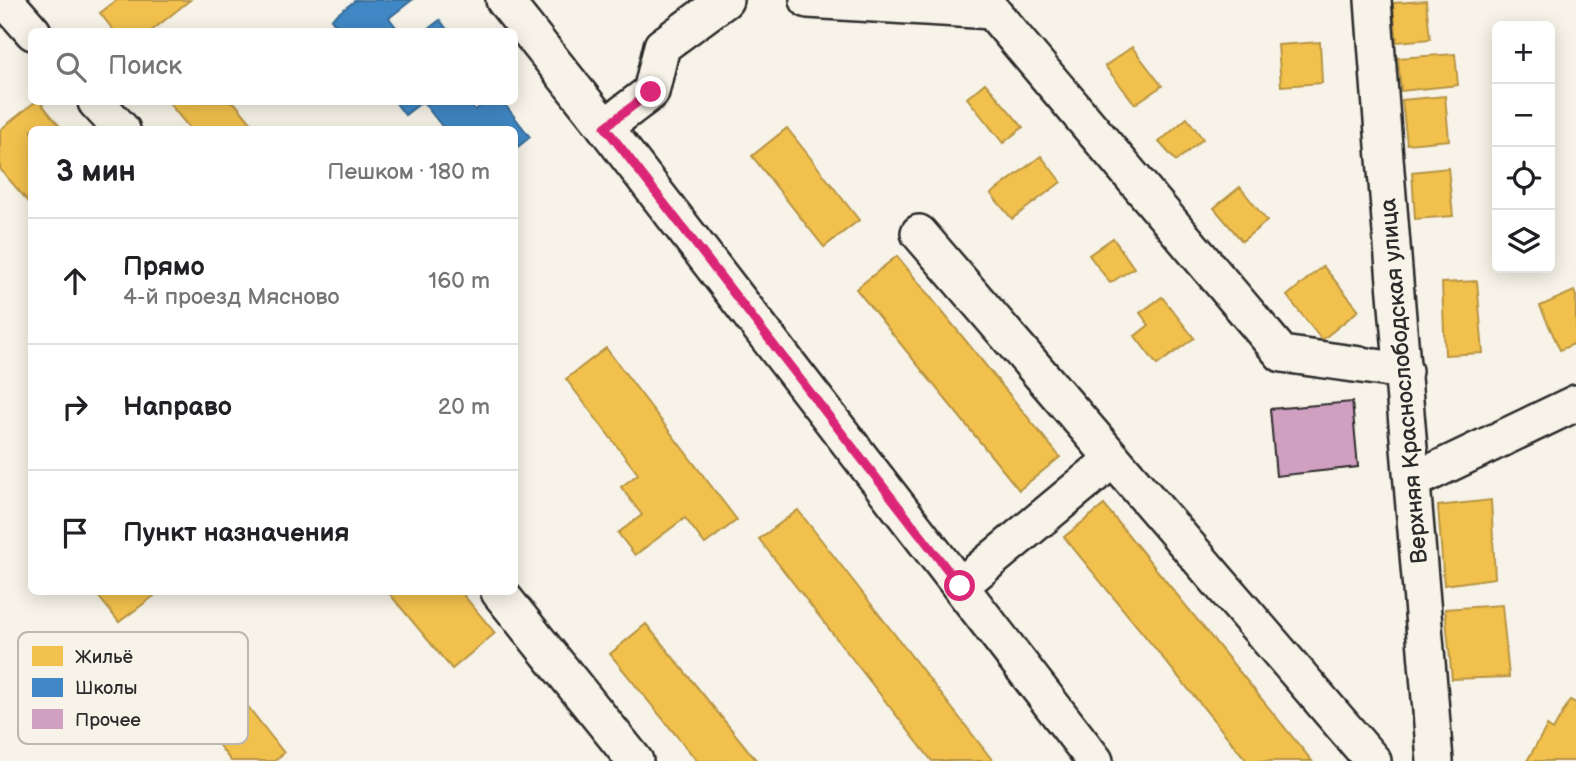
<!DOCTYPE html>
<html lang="ru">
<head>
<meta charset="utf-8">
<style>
  :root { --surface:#fff; --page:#f6f6f6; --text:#202124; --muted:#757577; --line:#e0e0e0 }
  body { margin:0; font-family:"Balsamiq Sans",sans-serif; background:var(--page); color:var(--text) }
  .controls { position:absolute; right:21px; top:21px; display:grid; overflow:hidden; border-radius:10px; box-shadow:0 4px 18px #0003 }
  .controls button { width:63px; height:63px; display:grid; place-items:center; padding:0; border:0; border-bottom:2px solid var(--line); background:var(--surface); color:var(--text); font:35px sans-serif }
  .stop { position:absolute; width:21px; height:21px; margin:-16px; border:5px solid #db2777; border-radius:50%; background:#fff }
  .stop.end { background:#db2777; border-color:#fff; box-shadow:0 2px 7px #0008 }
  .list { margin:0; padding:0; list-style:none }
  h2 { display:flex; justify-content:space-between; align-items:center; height:91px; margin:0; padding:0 28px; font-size:30px }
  h2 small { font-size:23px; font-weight:400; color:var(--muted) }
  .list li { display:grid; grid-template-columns:46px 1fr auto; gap:21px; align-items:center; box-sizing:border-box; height:126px; padding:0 28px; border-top:2px solid var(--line) }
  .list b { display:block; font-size:26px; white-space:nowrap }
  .list p { margin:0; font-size:23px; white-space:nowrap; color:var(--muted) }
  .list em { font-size:23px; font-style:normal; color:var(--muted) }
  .icon { flex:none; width:38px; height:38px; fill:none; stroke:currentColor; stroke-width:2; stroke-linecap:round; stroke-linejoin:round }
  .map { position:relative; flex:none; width:1576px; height:761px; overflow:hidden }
  .search { position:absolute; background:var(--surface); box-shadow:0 4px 18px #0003; left:28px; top:28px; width:490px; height:77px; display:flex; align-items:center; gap:18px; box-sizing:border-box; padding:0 24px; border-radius:10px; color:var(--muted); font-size:26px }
  .panel { position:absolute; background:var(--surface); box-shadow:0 4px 18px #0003; left:28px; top:126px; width:490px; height:469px; border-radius:10px }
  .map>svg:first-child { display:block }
  .homes { fill:#f2c14e; stroke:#b69444; stroke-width:2 }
  .schools { fill:#3f88c5; stroke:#396c97; stroke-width:2 }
  .building { fill:#d0a0c0; stroke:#2b2b2b; stroke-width:2 }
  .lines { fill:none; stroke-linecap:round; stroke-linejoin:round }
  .minor-casing { stroke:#2b2b2b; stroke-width:40 }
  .minor { stroke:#f7f3e8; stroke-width:35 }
  .route { stroke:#db2777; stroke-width:9 }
  .labels { text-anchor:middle; stroke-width:7; stroke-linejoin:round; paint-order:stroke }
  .street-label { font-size:23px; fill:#2b2b2b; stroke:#f7f3e8 }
  .key { fill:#f7f3e8; stroke:#bab7af; stroke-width:2 }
  .key-label { font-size:19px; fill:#2b2b2b }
</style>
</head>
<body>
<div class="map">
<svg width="1576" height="761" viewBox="0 0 1576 761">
  <rect width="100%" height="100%" fill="#f7f3e8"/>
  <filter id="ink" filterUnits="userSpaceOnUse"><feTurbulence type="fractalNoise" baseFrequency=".0143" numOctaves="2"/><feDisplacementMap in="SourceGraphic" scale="14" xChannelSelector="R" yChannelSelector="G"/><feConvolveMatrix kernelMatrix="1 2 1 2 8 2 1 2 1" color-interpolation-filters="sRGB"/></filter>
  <g filter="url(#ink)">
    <g class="homes">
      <path d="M 117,0 L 190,0 L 150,32 L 115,32 L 100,13 Z"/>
      <path d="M 1426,1 L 1430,39 L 1397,42 L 1393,3 Z"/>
      <path d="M 1320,42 L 1322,83 L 1281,86 L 1278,45 Z"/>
      <path d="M 1132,47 L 1162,86 L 1135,104 L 1105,66 Z"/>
      <path d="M 1455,54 L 1458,85 L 1401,91 L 1398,58 Z"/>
      <path d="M 985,83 L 1023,127 L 1003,143 L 967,98 Z"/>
      <path d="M 1445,96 L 1449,140 L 1407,144 L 1402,100 Z"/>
      <path d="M 35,102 L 40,102 L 63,130 L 32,130 L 32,206 L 0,169 L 0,130 Z"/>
      <path d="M 168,102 L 234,102 L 257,130 L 191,130 Z"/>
      <path d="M 1187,118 L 1203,139 L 1176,161 L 1159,142 Z"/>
      <path d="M 787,128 L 859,220 L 824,247 L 752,156 Z"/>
      <path d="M 1041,156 L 1061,182 L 1012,219 L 991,194 Z"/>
      <path d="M 1448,168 L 1453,216 L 1415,219 L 1412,172 Z"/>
      <path d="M 1240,187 L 1267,221 L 1242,241 L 1214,208 Z"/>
      <path d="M 1113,238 L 1134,268 L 1110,283 L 1089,255 Z"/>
      <path d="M 897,256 L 1060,457 L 1019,490 L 856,289 Z"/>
      <path d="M 1323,266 L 1359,310 L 1322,340 L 1287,296 Z"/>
      <path d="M 1477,281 L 1483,353 L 1445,355 L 1442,283 Z"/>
      <path d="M 1574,291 L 1576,296 L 1576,343 L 1560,350 L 1540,306 Z"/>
      <path d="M 1162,297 L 1194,338 L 1157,365 L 1135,336 L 1149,325 L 1140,313 Z"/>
      <path d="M 606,348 L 737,520 L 705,544 L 685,518 L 635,555 L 618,533 L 642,515 L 621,487 L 638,474 L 566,379 Z"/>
      <path d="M 1491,500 L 1495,578 L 1444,585 L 1438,506 Z"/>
      <path d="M 1104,505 L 1312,761 L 1247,761 L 1064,537 Z"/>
      <path d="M 798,510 L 993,761 L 932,761 L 759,539 Z"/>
      <path d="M 95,592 L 157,592 L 158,593 L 119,622 Z"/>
      <path d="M 388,592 L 461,592 L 495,633 L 452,669 Z"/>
      <path d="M 1502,605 L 1509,677 L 1452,679 L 1445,609 Z"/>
      <path d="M 646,624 L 757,761 L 697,761 L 610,654 Z"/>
      <path d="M 207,654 L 284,753 L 274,761 L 231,761 L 170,683 Z"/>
      <path d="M 1570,700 L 1576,703 L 1576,761 L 1527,761 L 1547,726 L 1553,730 Z"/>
    </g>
    <g class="schools">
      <path d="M 356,0 L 412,0 L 389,18 L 400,32 L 341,32 L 331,19 Z"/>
      <path d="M 440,20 L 449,32 L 424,32 Z"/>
      <path d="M 395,102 L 422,102 L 405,115 Z"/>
      <path d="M 423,102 L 469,102 L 475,110 L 486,102 L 503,102 L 530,137 L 514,150 L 514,130 L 445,130 Z"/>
    </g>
    <path class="building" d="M 1352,402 L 1358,467 L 1276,476 L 1270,409 Z"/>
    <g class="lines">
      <defs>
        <g id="minor">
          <path d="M 5,0 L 33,32"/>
          <path d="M 504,0 L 605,127 L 1095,761"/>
          <path d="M 808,0 L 992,11 L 1282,354 L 1404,371"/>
          <path d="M 1373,0 C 1391,254 1415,507 1435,761"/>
          <path d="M 96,102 L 122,130"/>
          <path d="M 605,127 L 651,92 L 662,46 L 725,0"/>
          <path d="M 919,233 L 1373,761"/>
          <path d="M 1413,481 L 1576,403"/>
          <path d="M 960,586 L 1113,459"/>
          <path d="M 499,592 L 635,761"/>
        </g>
      </defs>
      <use href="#minor" class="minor-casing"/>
      <use href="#minor" class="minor"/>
    </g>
  </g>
  <g class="lines" filter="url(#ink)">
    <path class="route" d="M 651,92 L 605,127 L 960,586"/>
  </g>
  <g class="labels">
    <g class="street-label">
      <text transform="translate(1403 381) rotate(-95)" y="8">Верхняя Краснослободская улица</text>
    </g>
  </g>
  <rect x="18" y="632" width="230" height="112" rx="10" class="key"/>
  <rect x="32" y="646" width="31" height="20" fill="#f2c14e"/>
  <rect x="32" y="678" width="31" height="19" fill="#3f88c5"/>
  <rect x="32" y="709" width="31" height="20" fill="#d0a0c0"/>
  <g class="key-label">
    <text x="75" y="663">Жильё</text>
    <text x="75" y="694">Школы</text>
    <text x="75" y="726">Прочее</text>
  </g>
</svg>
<div class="controls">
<button>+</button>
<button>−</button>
<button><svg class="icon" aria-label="locate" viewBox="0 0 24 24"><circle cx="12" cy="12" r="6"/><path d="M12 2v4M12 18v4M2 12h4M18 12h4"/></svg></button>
<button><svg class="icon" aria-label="layers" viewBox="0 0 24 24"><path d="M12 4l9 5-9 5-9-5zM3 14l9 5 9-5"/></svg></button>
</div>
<div class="stop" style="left:960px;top:586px"></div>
<div class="stop end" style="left:651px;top:92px"></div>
<div class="search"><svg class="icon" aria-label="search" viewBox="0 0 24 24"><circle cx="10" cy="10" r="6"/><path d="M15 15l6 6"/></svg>Поиск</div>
<section class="panel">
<h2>3 мин<small>Пешком · 180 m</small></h2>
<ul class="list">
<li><svg class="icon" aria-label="ahead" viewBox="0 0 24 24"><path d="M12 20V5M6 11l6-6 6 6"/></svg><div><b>Прямо</b><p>4-й проезд Мясново</p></div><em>160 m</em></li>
<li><svg class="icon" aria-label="right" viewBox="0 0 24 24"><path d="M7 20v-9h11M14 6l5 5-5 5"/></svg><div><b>Направо</b></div><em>20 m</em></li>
<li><svg class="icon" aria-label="arrive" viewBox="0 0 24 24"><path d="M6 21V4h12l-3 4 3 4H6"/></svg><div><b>Пункт назначения</b></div></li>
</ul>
</section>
</div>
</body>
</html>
